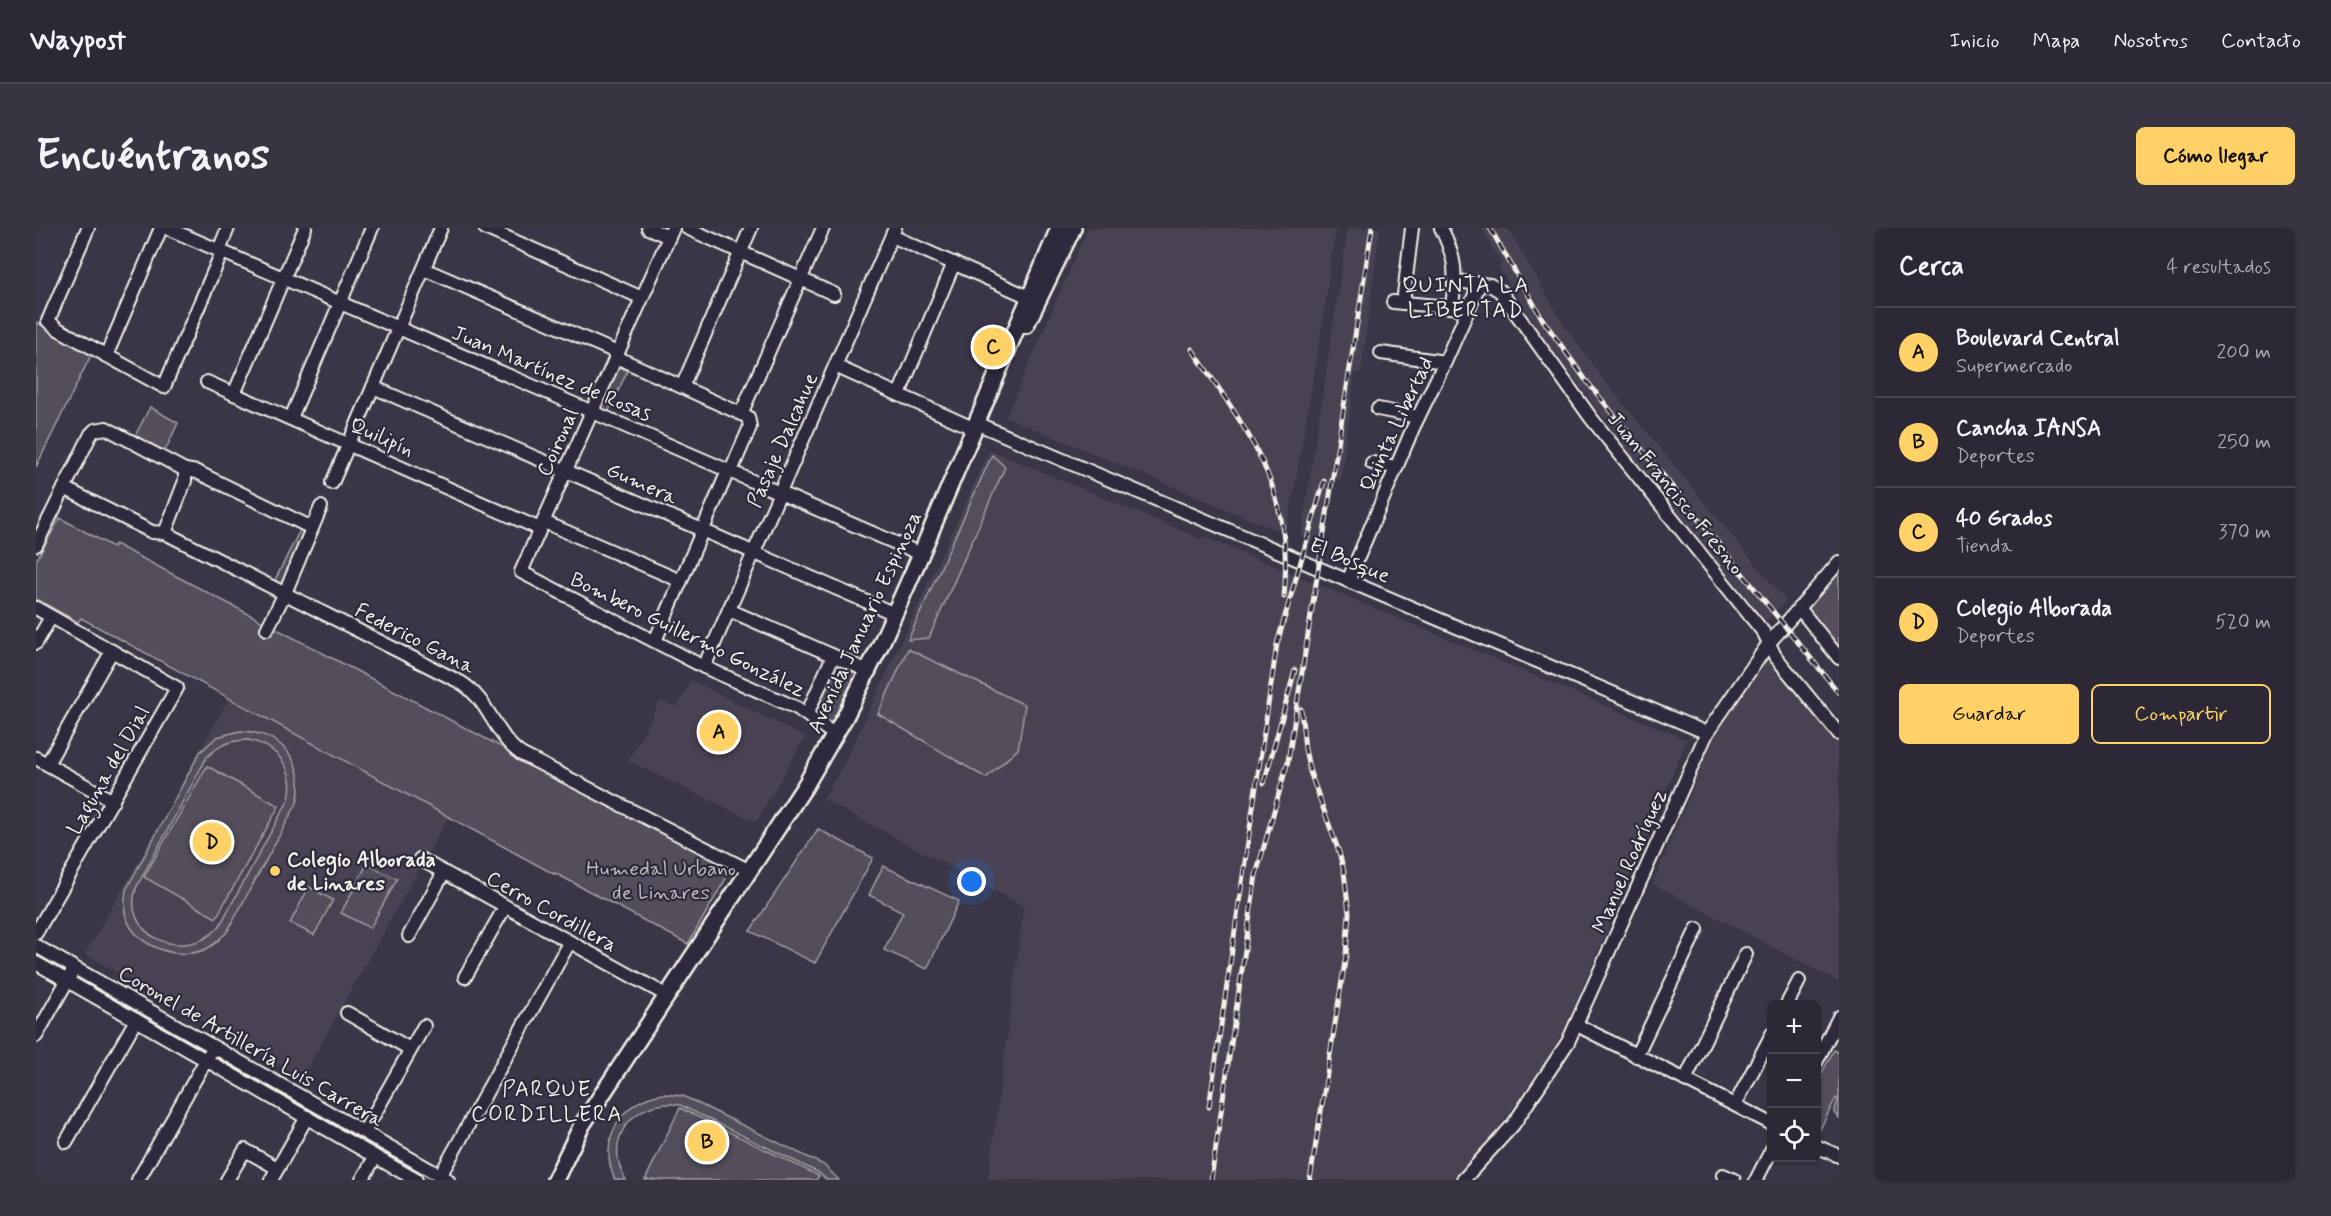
<!DOCTYPE html>
<html lang="es">
<head>
<meta charset="utf-8">
<style>
  :root { --surface:#2c2835; --page:#383441; --text:#f1f3f6; --muted:#a6a6ad; --line:#484450; --accent:#ffd166 }
  body { margin:0; font-family:Mynerve,sans-serif; background:var(--page); color:var(--text) }
  .controls { position:absolute; right:18px; bottom:18px; display:grid; overflow:hidden; border-radius:9px; box-shadow:0 2px 4px #0004 }
  .controls button { width:54px; height:54px; display:grid; place-items:center; padding:0; border:0; border-bottom:2px solid var(--line); background:var(--surface); color:var(--text); font:30px sans-serif }
  .you { position:absolute; left:936px; top:654px; width:21px; height:21px; margin:-15px; border:4px solid #fff; border-radius:50%; background:#1a73e8; box-shadow:0 0 0 9px #1a73e833 }
  .badge { display:grid; place-items:center; width:39px; height:39px; border-radius:50%; background:var(--accent); color:#111; font-size:20px; font-weight:700 }
  .pin { position:absolute; translate:-50% -50%; border:3px solid #fff; box-shadow:0 2px 6px #0006 }
  .list { margin:0; padding:0; list-style:none }
  h2 { display:flex; justify-content:space-between; align-items:center; height:78px; margin:0; padding:0 24px; font-size:26px }
  h2 small { font-size:20px; font-weight:400; color:var(--muted) }
  .list li { display:grid; grid-template-columns:39px 1fr auto; gap:18px; align-items:center; box-sizing:border-box; height:90px; padding:0 24px; border-top:2px solid var(--line) }
  .list b { display:block; font-size:22px; white-space:nowrap }
  .list p { margin:0; font-size:20px; white-space:nowrap; color:var(--muted) }
  .list em { font-size:20px; font-style:normal; color:var(--muted) }
  .actions { display:flex; gap:12px; padding:18px 24px }
  .actions a { flex:1; padding:14px 0; border:2px solid var(--accent); border-radius:9px; text-align:center; font-size:21px; color:var(--accent) }
  .actions .main { background:var(--accent); color:#111 }
  .icon { flex:none; width:33px; height:33px; fill:none; stroke:currentColor; stroke-width:2; stroke-linecap:round; stroke-linejoin:round }
  .map { position:relative; flex:none; width:1803px; height:952px; overflow:hidden; border-radius:9px }
  header { display:flex; align-items:center; gap:36px; box-sizing:border-box; height:84px; padding:0 30px; background:var(--surface); border-bottom:2px solid var(--line) }
  header strong { font-size:28px }
  nav { display:flex; gap:33px; margin-inline-start:auto; font-size:21px }
  .intro { display:flex; align-items:center; justify-content:space-between; box-sizing:border-box; height:144px; padding:0 36px }
  h1 { margin:0; font-size:42px }
  .button { padding:15px 27px; border-radius:9px; background:var(--accent); color:#111; font-size:21px; font-weight:700 }
  main { display:flex; gap:36px; padding:0 36px }
  aside { flex:1; background:var(--surface); border-radius:9px; box-shadow:0 2px 4px #0004 }
  .map>svg:first-child { display:block }
  .built { fill:#484352 }
  .green { fill:#534e5c; stroke:#a4a0a2; stroke-width:1.5; fill-rule:evenodd }
  .lines { fill:none; stroke-linecap:round; stroke-linejoin:round }
  .minor-casing { stroke:#f4f1e8; stroke-width:16 }
  .major-casing { stroke:#f4f1e8; stroke-width:20 }
  .minor { stroke:#2f2a3d; stroke-width:12 }
  .major { stroke:#2f2a3d; stroke-width:15 }
  .rail-casing { stroke:#f4f1e8; stroke-width:5 }
  .rail { stroke:#2f2a3d; stroke-width:3; stroke-dasharray:9; stroke-linecap:butt }
  .poi-dot { fill:#ffd166; stroke:#2f2a3d; stroke-width:2 }
  .labels { text-anchor:middle; stroke-width:4.5; stroke-linejoin:round; paint-order:stroke }
  .street-label { font-size:21px; fill:#f4f1e8; stroke:#2f2a3d }
  .poi-label { font-size:21px; font-weight:bold; fill:#f4f1e8; stroke:#2f2a3d; text-anchor:start }
  .park-label { font-size:21px; fill:#bcb8b7; stroke:#2f2a3d }
  .neighbourhood-label { font-size:22px; letter-spacing:1.5px; fill:#f4f1e8; stroke:#2f2a3d }
</style>
</head>
<body>
<header>
<strong>Waypost</strong>
<nav><a>Inicio</a><a>Mapa</a><a>Nosotros</a><a>Contacto</a></nav>
</header>
<div class="intro"><h1>Encuéntranos</h1><a class="button">Cómo llegar</a></div>
<main>
<div class="map">
<svg width="1803" height="952" viewBox="0 0 1803 952">
  <rect width="100%" height="100%" fill="#3b3647"/>
  <filter id="ink" filterUnits="userSpaceOnUse"><feTurbulence type="fractalNoise" baseFrequency=".0167" numOctaves="2"/><feDisplacementMap in="SourceGraphic" scale="12" xChannelSelector="R" yChannelSelector="G"/><feConvolveMatrix kernelMatrix="1 2 1 2 8 2 1 2 1" color-interpolation-filters="sRGB"/></filter>
  <g filter="url(#ink)">
    <g class="built">
      <path d="M 1052,0 L 1300,0 L 1284,112 L 1252,297 L 1243,303 L 970,189 Z"/>
      <path d="M 1312,0 L 1344,0 L 1325,145 L 1319,145 L 1305,251 L 1300,251 L 1289,318 L 1265,308 Z"/>
      <path d="M 1446,0 L 1472,0 L 1529,99 L 1570,155 L 1750,373 L 1730,393 L 1602,235 L 1510,113 L 1463,40 L 1465,35 Z"/>
      <path d="M 954,222 L 1165,311 L 1167,308 L 1651,512 L 1533,792 L 1513,829 L 1445,925 L 1419,952 L 952,952 L 988,678 L 787,571 L 812,528 Z"/>
      <path d="M 1733,430 L 1803,515 L 1803,754 L 1617,656 L 1679,507 Z"/>
      <path d="M 655,452 L 769,509 L 720,594 L 592,533 L 624,473 L 641,479 Z"/>
      <path d="M 193,470 L 412,589 L 266,850 L 49,726 L 124,596 Z"/>
    </g>
    <g class="green">
      <path d="M 0,94 L 56,125 L 0,239 Z"/>
      <path d="M 581,133 L 594,137 L 571,187 L 559,183 Z"/>
      <path d="M 114,179 L 142,195 L 129,223 L 99,208 Z"/>
      <path d="M 956,227 L 969,239 L 893,410 L 872,412 Z"/>
      <path d="M 24,290 L 77,319 L 79,316 L 696,640 L 652,716 L 519,645 L 518,646 L 45,390 L 42,394 L 0,371 L 0,333 Z"/>
      <path d="M 265,300 L 271,303 L 248,359 L 238,354 Z"/>
      <path d="M 1803,341 L 1803,421 L 1771,381 Z"/>
      <path d="M 872,421 L 989,477 L 982,521 L 950,550 L 842,486 Z"/>
      <path d="M 798,431 L 827,446 L 797,503 L 774,485 Z"/>
      <path d="M 204,503 C 245,504 271,534 261,575 L 191,704 C 183,712 175,720 165,723 C 136,732 96,716 89,685 C 88,678 89,670 90,662 L 164,524 L 181,509 ZM 213,512 C 242,519 260,541 253,571 L 183,699 C 148,737 82,707 101,658 L 171,529 C 184,516 195,512 213,512 Z"/>
      <path d="M 171,538 L 243,578 L 180,690 L 108,649 Z"/>
      <path d="M 782,601 L 837,630 L 779,735 L 714,703 Z"/>
      <path d="M 331,636 L 361,651 L 334,700 L 305,685 Z"/>
      <path d="M 847,638 L 923,673 L 891,741 L 848,722 L 867,684 L 833,667 Z"/>
      <path d="M 273,659 L 297,672 L 278,707 L 254,695 Z"/>
      <path d="M 1798,822 L 1803,825 L 1803,890 L 1798,885 L 1802,871 L 1800,870 L 1781,907 L 1781,861 L 1784,862 L 1781,854 Z"/>
      <path d="M 628,866 L 647,868 L 788,937 L 803,952 L 791,952 L 783,945 L 644,877 C 599,869 565,911 590,952 L 579,952 C 561,912 585,871 628,866 Z"/>
      <path d="M 644,880 L 783,948 L 780,952 L 609,952 Z"/>
    </g>
    <g class="lines">
      <defs>
        <g id="minor">
          <path d="M 52,0 L 12,93 L 22,101 L 128,159 L 186,24"/>
          <path d="M 131,0 L 885,326"/>
          <path d="M 449,0 L 606,70"/>
          <path d="M 612,0 L 633,9"/>
          <path d="M 637,0 L 485,344 L 668,439 L 761,480 L 799,507"/>
          <path d="M 651,0 L 798,66"/>
          <path d="M 1405,0 C 1421,32 1420,45 1416,79"/>
          <path d="M 856,8 L 993,69"/>
          <path d="M 183,22 L 192,0"/>
          <path d="M 388,41 L 582,125"/>
          <path d="M 1419,53 L 1454,57 L 1464,63 L 1555,190 L 1728,405 L 1739,428 L 1803,506"/>
          <path d="M 1357,74 L 1424,80"/>
          <path d="M 1367,75 L 1376,0"/>
          <path d="M 1345,125 L 1409,134"/>
          <path d="M 70,128 L 125,0"/>
          <path d="M 580,129 L 712,189 L 714,199 L 695,243"/>
          <path d="M 799,138 L 939,201"/>
          <path d="M 171,154 L 504,301"/>
          <path d="M 337,159 L 859,386"/>
          <path d="M 646,159 L 715,0"/>
          <path d="M 198,166 L 269,0"/>
          <path d="M 863,166 L 918,35"/>
          <path d="M 1342,181 L 1382,189"/>
          <path d="M 705,186 L 787,0"/>
          <path d="M 255,190 L 336,0"/>
          <path d="M 942,196 L 1671,505"/>
          <path d="M 1336,235 L 1360,239"/>
          <path d="M 296,255 L 405,0"/>
          <path d="M 28,260 L 116,304 L 129,305 L 424,454 C 453,471 458,507 485,526 L 714,643"/>
          <path d="M 508,294 L 645,353"/>
          <path d="M 129,305 L 149,253 L 149,242"/>
          <path d="M 0,317 L 55,206 L 59,202 L 70,200 L 149,242 L 161,244 L 276,300"/>
          <path d="M 1312,353 L 1377,200 L 1409,134 L 1444,55"/>
          <path d="M 0,380 L 141,460 L 0,705"/>
          <path d="M 1763,380 L 1803,430"/>
          <path d="M 693,382 L 832,443"/>
          <path d="M 231,401 L 249,365 L 285,279"/>
          <path d="M 619,413 L 692,243"/>
          <path d="M 0,415 L 15,389"/>
          <path d="M 668,439 L 859,0"/>
          <path d="M 771,486 L 797,428"/>
          <path d="M 0,530 L 77,573"/>
          <path d="M 11,536 L 76,423"/>
          <path d="M 384,631 L 630,767"/>
          <path d="M 373,708 L 407,646"/>
          <path d="M 0,718 L 412,952"/>
          <path d="M 0,735 L 380,952"/>
          <path d="M 429,749 L 469,679"/>
          <path d="M 1751,776 L 1763,753"/>
          <path d="M 311,785 L 374,821"/>
          <path d="M 1541,797 L 1736,896"/>
          <path d="M 0,808 L 35,746"/>
          <path d="M 1600,828 L 1661,701"/>
          <path d="M 1780,834 L 1803,789"/>
          <path d="M 1649,852 L 1710,726"/>
          <path d="M 1699,877 L 1736,806"/>
          <path d="M 328,904 L 388,798"/>
          <path d="M 30,914 L 100,792"/>
          <path d="M 1780,918 L 1803,928"/>
          <path d="M 1687,947 L 1698,952"/>
          <path d="M 404,948 L 533,715"/>
          <path d="M 102,952 L 174,825"/>
          <path d="M 191,952 L 209,922 L 241,940"/>
          <path d="M 235,952 L 271,889"/>
          <path d="M 326,952 L 339,929"/>
          <path d="M 1427,952 L 1477,897 L 1532,814 L 1671,505 L 1733,415 L 1803,334"/>
          <path d="M 1720,952 L 1736,921"/>
        </g>
        <g id="major">
          <path d="M 990,97 L 1037,0"/>
          <path d="M 519,952 L 546,897 L 769,558 L 809,489 L 844,418 L 885,326 L 1023,0"/>
        </g>
      </defs>
      <use href="#minor" class="minor-casing"/>
      <use href="#major" class="major-casing"/>
      <use href="#minor" class="minor"/>
      <use href="#major" class="major"/>
      <defs>
        <g id="rail">
          <path d="M 1454,0 L 1507,92 L 1549,151 L 1803,465"/>
          <path d="M 1156,121 C 1212,204 1259,261 1248,369"/>
          <path d="M 1265,481 L 1269,521 L 1274,544 L 1303,624 L 1308,644 L 1313,685 L 1310,727 L 1274,952"/>
          <path d="M 1228,555 L 1259,442"/>
          <path d="M 1173,879 L 1241,416 L 1288,253"/>
          <path d="M 1175,952 L 1220,647 L 1252,533 L 1336,0"/>
        </g>
      </defs>
      <use href="#rail" class="rail-casing"/>
      <use href="#rail" class="rail"/>
    </g>
  </g>
  <circle class="poi-dot" cx="239" cy="643" r="6"/>
  <g class="labels">
    <g class="street-label">
      <text transform="translate(516 145) rotate(23)" y="7">Juan Martínez de Rosas</text>
      <text transform="translate(1360 196) rotate(-65)" y="7">Quinta Libertad</text>
      <text transform="translate(346 209) rotate(24)" y="7">Quilipín</text>
      <text transform="translate(746 212) rotate(-66)" y="7">Pasaje Dalcahue</text>
      <text transform="translate(521 214) rotate(-66)" y="7">Coironal</text>
      <text transform="translate(606 255) rotate(24)" y="7">Gumera</text>
      <text transform="translate(1640 265) rotate(51)" y="7">Juan Francisco Fresno</text>
      <text transform="translate(1314 332) rotate(23)" y="7">El Bosque</text>
      <text transform="translate(828 394) rotate(-65)" y="7">Avenida Januario Espinoza</text>
      <text transform="translate(652 406) rotate(26)" y="7">Bombero Guillermo González</text>
      <text transform="translate(379 410) rotate(27)" y="7">Federico Gana</text>
      <text transform="translate(72 542) rotate(-60)" y="7">Laguna del Dial</text>
      <text transform="translate(1593 633) rotate(-66)" y="7">Manuel Rodríguez</text>
      <text transform="translate(516 683) rotate(29)" y="7">Cerro Cordillera</text>
      <text transform="translate(215 818) rotate(30)" y="7">Coronel de Artillería Luis Carrera</text>
    </g>
    <g class="poi-label">
      <text x="251" y="638">Colegio Alborada<tspan x="251" dy="24">de Linares</tspan></text>
    </g>
    <g class="park-label">
      <text x="625" y="647">Humedal Urbano<tspan x="625" dy="24">de Linares</tspan></text>
    </g>
    <g class="neighbourhood-label">
      <text x="1430" y="64">QUINTA LA<tspan x="1430" dy="25">LIBERTAD</tspan></text>
      <text x="511" y="868">PARQUE<tspan x="511" dy="25">CORDILLERA</tspan></text>
    </g>
  </g>
</svg>
<div class="controls">
<button>+</button>
<button>−</button>
<button><svg class="icon" aria-label="locate" viewBox="0 0 24 24"><circle cx="12" cy="12" r="6"/><path d="M12 2v4M12 18v4M2 12h4M18 12h4"/></svg></button>
</div>
<div class="you"></div>
<div class="pin badge" style="left:683px;top:504px">A</div>
<div class="pin badge" style="left:671px;top:914px">B</div>
<div class="pin badge" style="left:957px;top:119px">C</div>
<div class="pin badge" style="left:176px;top:614px">D</div>
</div>
<aside>
<h2>Cerca<small>4 resultados</small></h2>
<ul class="list">
<li><span class="badge">A</span><div><b>Boulevard Central</b><p>Supermercado</p></div><em>200 m</em></li>
<li><span class="badge">B</span><div><b>Cancha IANSA</b><p>Deportes</p></div><em>250 m</em></li>
<li><span class="badge">C</span><div><b>40 Grados</b><p>Tienda</p></div><em>370 m</em></li>
<li><span class="badge">D</span><div><b>Colegio Alborada</b><p>Deportes</p></div><em>520 m</em></li>
</ul>
<div class="actions"><a class="main">Guardar</a><a>Compartir</a></div>
</aside>
</main>
</body>
</html>
